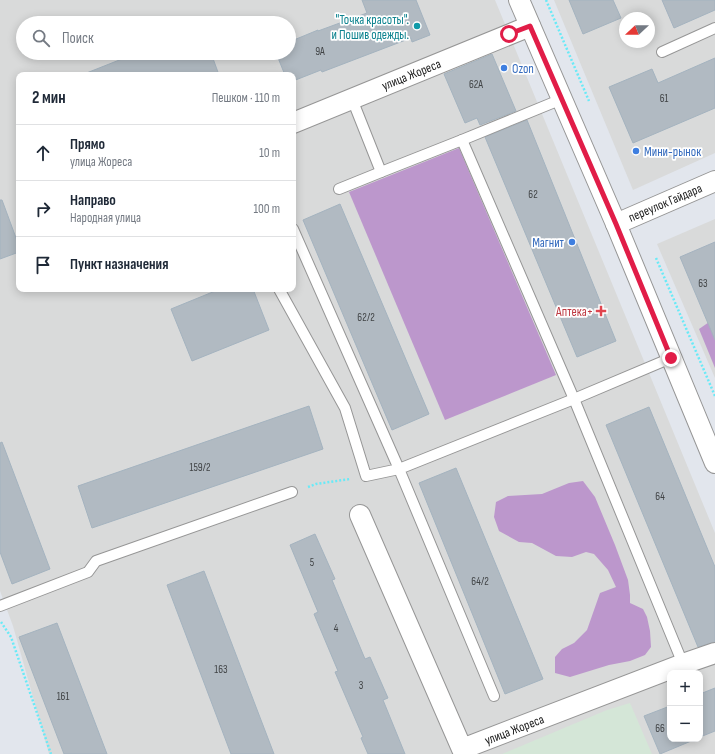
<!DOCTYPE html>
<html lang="ru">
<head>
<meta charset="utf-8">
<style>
  :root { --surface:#fff; --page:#f6f6f7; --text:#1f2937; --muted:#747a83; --line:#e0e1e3 }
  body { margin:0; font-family:"Sofia Sans Condensed",sans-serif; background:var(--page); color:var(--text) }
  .controls { position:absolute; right:12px; bottom:12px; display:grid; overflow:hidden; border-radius:8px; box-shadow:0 2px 10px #0003 }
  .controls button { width:36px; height:36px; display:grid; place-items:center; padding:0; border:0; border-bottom:1px solid var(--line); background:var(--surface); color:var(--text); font:20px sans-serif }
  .compass { position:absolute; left:619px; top:12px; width:36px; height:36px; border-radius:50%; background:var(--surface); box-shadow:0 2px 10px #0003; rotate:248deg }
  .stop { position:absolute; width:12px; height:12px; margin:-9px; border:3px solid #e11d48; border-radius:50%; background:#fff }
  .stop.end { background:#e11d48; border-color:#fff; box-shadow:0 1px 4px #0008 }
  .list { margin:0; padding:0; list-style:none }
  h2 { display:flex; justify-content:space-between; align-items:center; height:52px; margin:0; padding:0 16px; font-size:17px }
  h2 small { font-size:13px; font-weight:400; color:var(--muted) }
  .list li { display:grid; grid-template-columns:26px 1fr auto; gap:12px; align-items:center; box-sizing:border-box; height:56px; padding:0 16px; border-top:1px solid var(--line) }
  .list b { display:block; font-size:15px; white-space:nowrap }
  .list p { margin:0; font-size:13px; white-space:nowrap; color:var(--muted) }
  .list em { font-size:13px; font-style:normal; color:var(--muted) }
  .icon { flex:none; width:22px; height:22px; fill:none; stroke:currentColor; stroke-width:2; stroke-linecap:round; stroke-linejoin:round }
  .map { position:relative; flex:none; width:715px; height:754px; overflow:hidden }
  .search { position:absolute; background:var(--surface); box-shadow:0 2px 10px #0003; left:16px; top:16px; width:280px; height:44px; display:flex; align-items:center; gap:10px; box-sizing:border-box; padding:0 14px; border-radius:22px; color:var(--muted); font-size:15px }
  .panel { position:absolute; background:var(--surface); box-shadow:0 2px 10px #0003; left:16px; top:72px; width:280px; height:220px; border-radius:8px }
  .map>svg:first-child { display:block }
  .residential { fill:#d9dada; fill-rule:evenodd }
  .industrial { fill:#d4e6d7 }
  .forest { fill:#bc97cc }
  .building { fill:#b1bac2; stroke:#a4b3bf }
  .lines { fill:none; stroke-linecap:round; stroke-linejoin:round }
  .service-casing { stroke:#969696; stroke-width:12 }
  .minor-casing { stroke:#969696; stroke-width:22 }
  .path { stroke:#69eaf7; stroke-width:2.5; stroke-dasharray:2 2; stroke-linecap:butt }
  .service { stroke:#fff; stroke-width:10 }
  .minor { stroke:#fff; stroke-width:20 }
  .route { stroke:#e11d48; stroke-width:5 }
  .culture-dot { fill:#0f9aa8; stroke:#fff; stroke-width:1.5 }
  .shop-dot { fill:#3f7fe0; stroke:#fff; stroke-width:1.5 }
  .health-dot { fill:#e0444e; stroke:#fff; stroke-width:1.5 }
  .labels { text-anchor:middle; stroke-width:3.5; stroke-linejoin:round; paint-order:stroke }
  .number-label { font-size:11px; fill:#414446 }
  .culture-label { font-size:13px; fill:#0d838f; stroke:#fff; text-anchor:end }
  .shop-label { font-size:13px; fill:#366cbe; stroke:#fff; text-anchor:start }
  .street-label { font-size:13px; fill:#1c1c1c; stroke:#fff }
  .health-label { font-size:13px; fill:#be3a42; stroke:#fff; text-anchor:end }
</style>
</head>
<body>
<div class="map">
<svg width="715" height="754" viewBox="0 0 715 754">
  <rect width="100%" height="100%" fill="#e2e6ed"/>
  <g class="residential">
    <path d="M 0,0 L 495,0 L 715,533 L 715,754 L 49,754 L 13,626 L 0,591 ZM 23,23 L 289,23 L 289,53 L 23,53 ZM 19,75 L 293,75 L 293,289 L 19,289 ZM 670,673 L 700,673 L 700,739 L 670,739 Z"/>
    <path d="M 554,0 L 715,0 L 715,153 L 633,190 ZM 625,18 L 649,18 L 649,42 L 625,42 Z"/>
    <path d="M 715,219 L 715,378 L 657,244 Z"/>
  </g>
  <path class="industrial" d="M 630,703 L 652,754 L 502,754 L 607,710 Z"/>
  <g class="forest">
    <path d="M 459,148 L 556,375 L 445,420 L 349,192 Z"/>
    <path d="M 715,318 L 715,368 L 699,329 Z"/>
    <path d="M 583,481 L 595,497 L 615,545 L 628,580 L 630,595 L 630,603 L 643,609 L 647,617 L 650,631 L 651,647 L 645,655 L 630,661 L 609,665 L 570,677 L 555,673 L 555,657 L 562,649 L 574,643 L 587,630 L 600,593 L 616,587 L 608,570 L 594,554 L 586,552 L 572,557 L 556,556 L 532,543 L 519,542 L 499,531 L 494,517 L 496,502 L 508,496 L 542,494 L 569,483 Z"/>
  </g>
  <g class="building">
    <path d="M 362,0 L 416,0 L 430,35 L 412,42 L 411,38 L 322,72 L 321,70 L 293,81 L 293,75 L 285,75 L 276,53 L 289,53 L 289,42 L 318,30 L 318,31 L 367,13 Z"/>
    <path d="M 569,0 L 613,0 L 621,18 L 583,34 Z"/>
    <path d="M 662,0 L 715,0 L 715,10 L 674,28 Z"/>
    <path d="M 137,53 L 211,53 L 219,75 L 84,75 L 84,74 Z"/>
    <path d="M 492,54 L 516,111 L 480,125 L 477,118 L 465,123 L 444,74 Z"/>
    <path d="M 715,58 L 715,108 L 633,143 L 609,87 L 652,69 L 658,83 Z"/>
    <path d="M 527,120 L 616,341 L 577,357 L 485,137 Z"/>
    <path d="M 0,200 L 2,200 L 19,246 L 19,252 L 0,259 Z"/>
    <path d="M 340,204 L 429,414 L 392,430 L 303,220 Z"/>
    <path d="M 715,242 L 715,340 L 680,257 Z"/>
    <path d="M 220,289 L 253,289 L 269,330 L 192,361 L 171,309 Z"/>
    <path d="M 309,406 L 323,449 L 92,528 L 78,486 Z"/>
    <path d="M 649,407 L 715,567 L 715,642 L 698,647 L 606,425 Z"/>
    <path d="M 2,442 L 50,569 L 12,584 L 0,552 L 0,443 Z"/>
    <path d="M 456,468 L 543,679 L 505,694 L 419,483 Z"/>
    <path d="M 315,534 L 335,579 L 332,580 L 365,659 L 370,657 L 388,698 L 383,700 L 405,754 L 368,754 L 361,738 L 363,737 L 335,672 L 338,671 L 314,614 L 318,612 L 290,545 Z"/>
    <path d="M 204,571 L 274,754 L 231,754 L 167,585 Z"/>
    <path d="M 57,623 L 107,754 L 64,754 L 19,637 Z"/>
    <path d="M 715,688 L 715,731 L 700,737 L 700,694 Z"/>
    <path d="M 670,706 L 670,739 L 696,739 L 660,754 L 644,716 Z"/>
  </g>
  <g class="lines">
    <defs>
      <g id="service">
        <path d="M 662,52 L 715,28"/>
        <path d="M 352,99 L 381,172 L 462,140 L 574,399 L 683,664"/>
        <path d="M 462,140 L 562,99"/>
        <path d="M 339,189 L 381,172"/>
        <path d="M 279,289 L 345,408 L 366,476 L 399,469 L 293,229"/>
        <path d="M 0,606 L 88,572 L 96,561 L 292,492"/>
        <path d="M 494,696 L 399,469 L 574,399 L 671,358"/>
      </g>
      <g id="minor">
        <path d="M 519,0 L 616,224 L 715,463"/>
        <path d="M 293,123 L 530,26"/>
        <path d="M 616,224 L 715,181"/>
        <path d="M 360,515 L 462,749 L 683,664 L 715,653"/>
      </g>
    </defs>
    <use href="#service" class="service-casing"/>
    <use href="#minor" class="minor-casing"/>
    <g class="path">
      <path d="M 546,0 L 589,101"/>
      <path d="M 656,258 L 715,396"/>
      <path d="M 308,487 L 316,484 L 350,479"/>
      <path d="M 1,622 L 11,637 L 51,754"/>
    </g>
    <use href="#service" class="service"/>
    <use href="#minor" class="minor"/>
  </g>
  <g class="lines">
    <path class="route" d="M 509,34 L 530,26 L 616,224 L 671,358"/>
  </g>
  <circle class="culture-dot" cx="417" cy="26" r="4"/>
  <g class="shop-dot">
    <circle cx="504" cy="68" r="4"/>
    <circle cx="636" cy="151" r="4"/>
    <circle cx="572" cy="242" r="4"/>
  </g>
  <path class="health-dot" d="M599 305h4v4h4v4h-4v4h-4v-4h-4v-4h4z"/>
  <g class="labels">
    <g class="number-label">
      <text x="320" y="55">9А</text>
      <text x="476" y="88">62А</text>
      <text x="664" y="102">61</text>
      <text x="533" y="198">62</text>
      <text x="703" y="287">63</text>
      <text x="366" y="321">62/2</text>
      <text x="200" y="471">159/2</text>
      <text x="660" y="500">64</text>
      <text x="312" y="566">5</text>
      <text x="480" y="585">64/2</text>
      <text x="336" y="632">4</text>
      <text x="221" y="673">163</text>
      <text x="361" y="689">3</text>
      <text x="63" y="700">161</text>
      <text x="660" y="732">66</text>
    </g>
    <g class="culture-label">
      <text x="409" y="24">"Точка красоты".<tspan x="409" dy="15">и Пошив одежды.</tspan></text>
    </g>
    <g class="shop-label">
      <text x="512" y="73">Ozon</text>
      <text x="644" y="156">Мини-рынок</text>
      <text x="564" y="247" text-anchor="end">Магнит</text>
    </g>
    <g class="street-label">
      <text transform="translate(411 74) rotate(-22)" y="5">улица Жореса</text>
      <text transform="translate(665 202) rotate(-23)" y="5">переулок Гайдара</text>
      <text transform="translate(514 729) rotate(-21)" y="5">улица Жореса</text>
    </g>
    <g class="health-label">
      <text x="593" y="316">Аптека+</text>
    </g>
  </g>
</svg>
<div class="controls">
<button>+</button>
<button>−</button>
</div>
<svg class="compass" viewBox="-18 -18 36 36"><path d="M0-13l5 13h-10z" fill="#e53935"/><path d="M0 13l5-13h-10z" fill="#747a83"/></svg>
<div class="stop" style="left:509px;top:34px"></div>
<div class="stop end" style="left:671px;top:358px"></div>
<div class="search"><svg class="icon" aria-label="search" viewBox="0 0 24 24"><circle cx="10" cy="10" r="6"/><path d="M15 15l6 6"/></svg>Поиск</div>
<section class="panel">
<h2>2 мин<small>Пешком · 110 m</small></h2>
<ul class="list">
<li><svg class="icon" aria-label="ahead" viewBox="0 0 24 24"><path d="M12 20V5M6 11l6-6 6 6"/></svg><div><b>Прямо</b><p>улица Жореса</p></div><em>10 m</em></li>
<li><svg class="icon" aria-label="right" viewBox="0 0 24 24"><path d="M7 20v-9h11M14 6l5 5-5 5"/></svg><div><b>Направо</b><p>Народная улица</p></div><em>100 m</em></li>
<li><svg class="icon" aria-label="arrive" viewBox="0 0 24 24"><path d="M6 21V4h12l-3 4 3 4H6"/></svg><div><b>Пункт назначения</b></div></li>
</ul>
</section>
</div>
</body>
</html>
